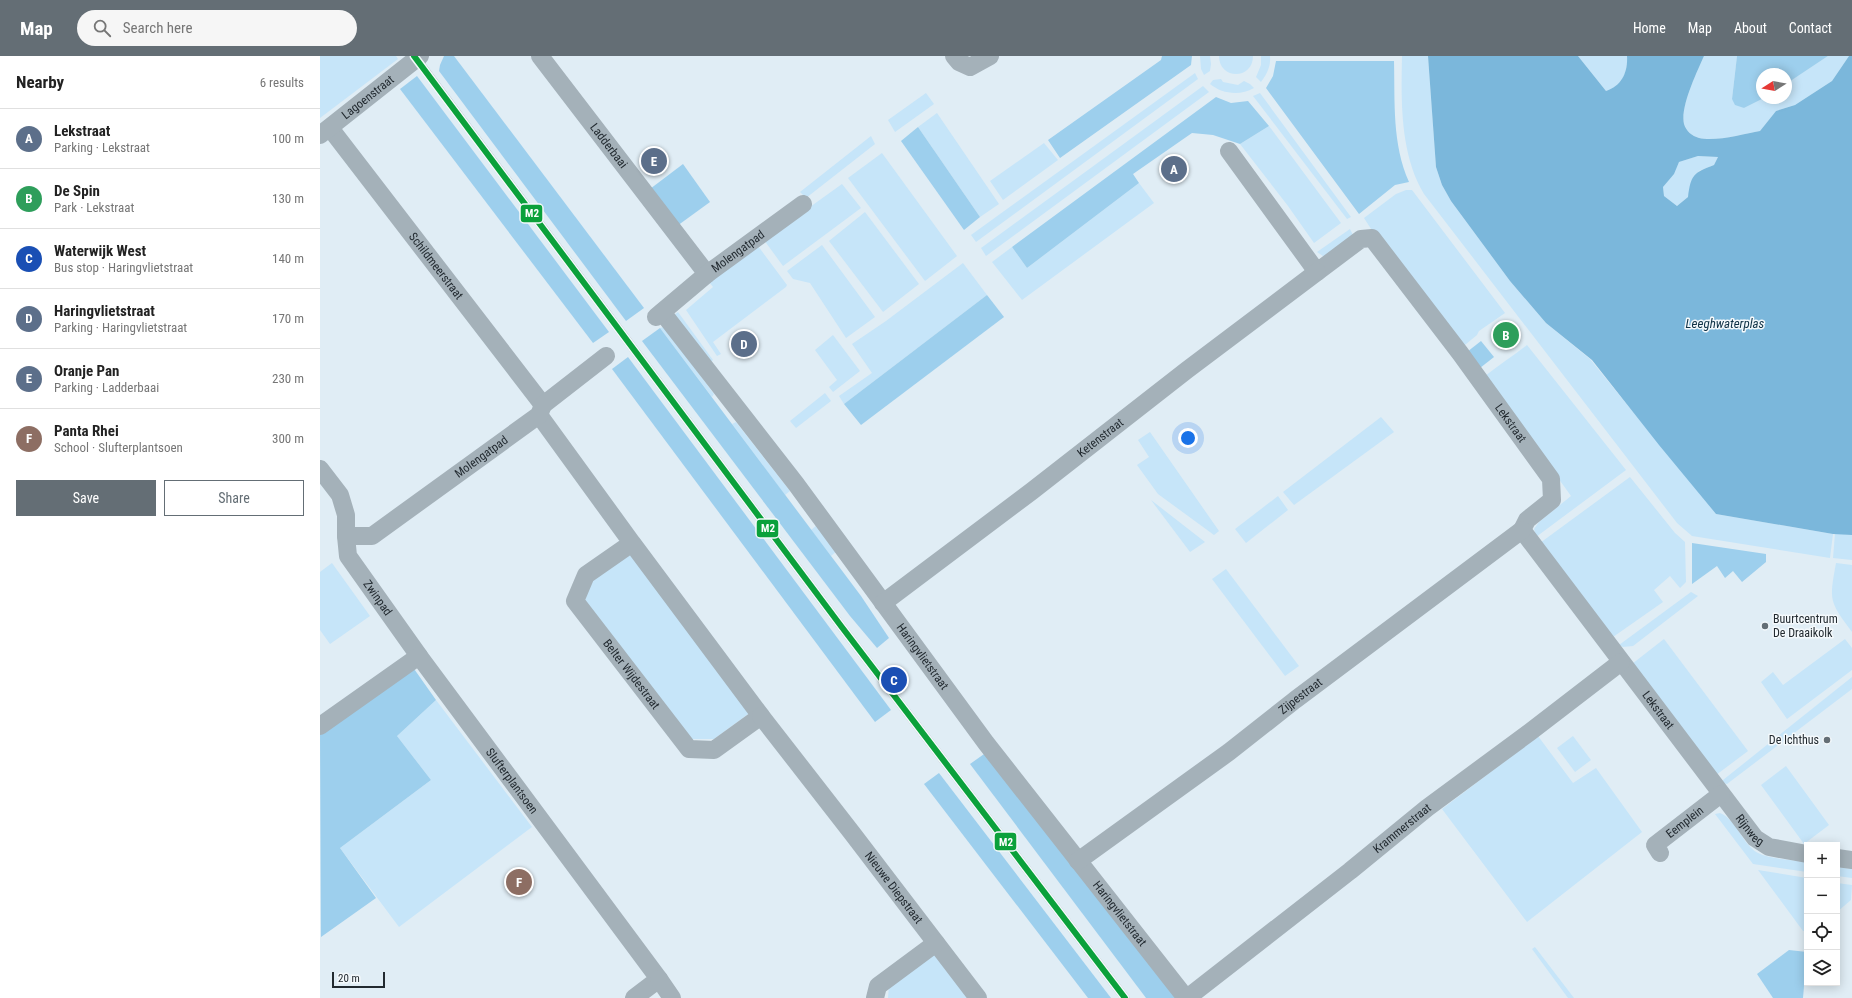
<!DOCTYPE html>
<html lang="en">
<head>
<meta charset="utf-8">
<style>
  :root { --surface:#fff; --page:#f6f6f6; --text:#222; --muted:#767676; --line:#e0e0e0; --accent:#646e75 }
  body { margin:0; font-family:"Roboto Condensed",sans-serif; background:var(--page); color:var(--text) }
  .controls { position:absolute; right:12px; bottom:12px; display:grid; overflow:hidden; border-radius:0px; box-shadow:0 2px 10px #0003 }
  .controls button { width:36px; height:36px; display:grid; place-items:center; padding:0; border:0; border-bottom:1px solid var(--line); background:var(--surface); color:var(--text); font:20px sans-serif }
  .compass { position:absolute; left:1436px; top:12px; width:36px; height:36px; border-radius:50%; background:var(--surface); box-shadow:0 2px 10px #0003; rotate:259deg }
  .scale { position:absolute; left:12px; bottom:10px; width:53px; box-sizing:border-box; padding-left:4px; border:2px solid #222a30; border-top:0; font-size:11px; line-height:14px; white-space:nowrap; color:#222a30; -webkit-text-stroke:3px #f4f9fc; paint-order:stroke }
  .you { position:absolute; left:868px; top:382px; width:14px; height:14px; margin:-10px; border:3px solid #fff; border-radius:50%; background:#1a73e8; box-shadow:0 0 0 6px #1a73e833 }
  .badge { display:grid; place-items:center; width:26px; height:26px; border-radius:50%; background:var(--accent); color:#fff; font-size:13px; font-weight:700 }
  .pin { position:absolute; translate:-50% -50%; border:2px solid #fff; box-shadow:0 1px 4px #0006 }
  .list { margin:0; padding:0; list-style:none }
  h2 { display:flex; justify-content:space-between; align-items:center; height:52px; margin:0; padding:0 16px; font-size:17px }
  h2 small { font-size:13px; font-weight:400; color:var(--muted) }
  .list li { display:grid; grid-template-columns:26px 1fr auto; gap:12px; align-items:center; box-sizing:border-box; height:60px; padding:0 16px; border-top:1px solid var(--line) }
  .list b { display:block; font-size:15px; white-space:nowrap }
  .list p { margin:0; font-size:13px; white-space:nowrap; color:var(--muted) }
  .list em { font-size:13px; font-style:normal; color:var(--muted) }
  .actions { display:flex; gap:8px; padding:12px 16px }
  .actions a { flex:1; padding:9px 0; border:1px solid var(--accent); border-radius:0px; text-align:center; font-size:14px; color:var(--accent) }
  .actions .main { background:var(--accent); color:#fff }
  .icon { flex:none; width:22px; height:22px; fill:none; stroke:currentColor; stroke-width:2; stroke-linecap:round; stroke-linejoin:round }
  .map { position:relative; flex:none; width:1532px; height:942px; overflow:hidden }
  header { display:flex; align-items:center; gap:24px; box-sizing:border-box; height:56px; padding:0 20px; background:var(--accent); color:#fff }
  header strong { font-size:19px }
  nav { display:flex; gap:22px; margin-inline-start:auto; font-size:14px }
  .search { width:280px; height:36px; background:var(--page); display:flex; align-items:center; gap:10px; box-sizing:border-box; padding:0 14px; border-radius:22px; color:var(--muted); font-size:15px }
  main { display:flex }
  aside { flex:1; background:var(--surface) }
  .map>svg:first-child { display:block }
  .green { fill:#c6e5f9 }
  .forest { fill:#9dcfed }
  .water { fill:#7bb7db; fill-rule:evenodd }
  .lines { fill:none; stroke-linecap:round; stroke-linejoin:round }
  .lane { stroke:#a4b1b9; stroke-width:9 }
  .street { stroke:#a4b1b9; stroke-width:18 }
  .bus-1-casing { stroke:#f4f9fc; stroke-width:9 }
  .bus-1 { stroke:#0ba13b; stroke-width:6 }
  .poi-dot { fill:#646e75; stroke:#f4f9fc; stroke-width:1.5 }
  .labels { text-anchor:middle; stroke-width:3; stroke-linejoin:round; paint-order:stroke }
  .street-label { font-size:12px; fill:#222a30; stroke:#f4f9fc }
  .poi-label { font-size:12px; fill:#222a30; stroke:#f4f9fc; text-anchor:start }
  .water-label { font-size:13px; font-style:italic; fill:#0f3246; stroke:#f4f9fc }
  .line-badge { stroke:#f4f9fc; stroke-width:1.5 }
  .badge-label { font-size:11px; text-anchor:middle; font-weight:bold; fill:#fff }
</style>
</head>
<body>
<header>
<strong>Map</strong>
<div class="search"><svg class="icon" aria-label="search" viewBox="0 0 24 24"><circle cx="10" cy="10" r="6"/><path d="M15 15l6 6"/></svg>Search here</div>
<nav><a>Home</a><a>Map</a><a>About</a><a>Contact</a></nav>
</header>
<main>
<aside>
<h2>Nearby<small>6 results</small></h2>
<ul class="list">
<li><span class="badge" style="background:#5c6f8a">A</span><div><b>Lekstraat</b><p>Parking · Lekstraat</p></div><em>100 m</em></li>
<li><span class="badge" style="background:#2e9e5b">B</span><div><b>De Spin</b><p>Park · Lekstraat</p></div><em>130 m</em></li>
<li><span class="badge" style="background:#1a4fb4">C</span><div><b>Waterwijk West</b><p>Bus stop · Haringvlietstraat</p></div><em>140 m</em></li>
<li><span class="badge" style="background:#5c6f8a">D</span><div><b>Haringvlietstraat</b><p>Parking · Haringvlietstraat</p></div><em>170 m</em></li>
<li><span class="badge" style="background:#5c6f8a">E</span><div><b>Oranje Pan</b><p>Parking · Ladderbaai</p></div><em>230 m</em></li>
<li><span class="badge" style="background:#8d6e63">F</span><div><b>Panta Rhei</b><p>School · Slufterplantsoen</p></div><em>300 m</em></li>
</ul>
<div class="actions"><a class="main">Save</a><a>Share</a></div>
</aside>
<div class="map">
<svg width="1532" height="942" viewBox="0 0 1532 942">
  <rect width="100%" height="100%" fill="#e0edf5"/>
  <g class="green">
    <path d="M 0,0 L 76,0 L 78,3 L 0,62 Z"/>
    <path d="M 890,0 L 891,8 L 890,15 L 884,19 L 881,13 L 880,0 Z"/>
    <path d="M 899,0 L 933,0 C 933,24 899,24 899,0 Z"/>
    <path d="M 941,0 L 950,0 C 951,10 947,18 941,26 L 936,21 L 941,9 Z"/>
    <path d="M 1082,0 L 1108,0 L 1116,111 L 1122,129 L 1131,145 L 1190,225 L 1226,267 L 1270,303 L 1396,458 L 1513,478 L 1510,502 L 1372,480 L 1357,467 L 1104,138 C 1080,98 1081,45 1082,0 Z"/>
    <path d="M 1258,0 L 1307,0 C 1308,17 1302,30 1286,35 Z"/>
    <path d="M 1384,0 L 1417,0 L 1412,43 L 1424,52 L 1444,42 L 1466,42 L 1466,28 L 1508,0 L 1529,0 L 1512,25 L 1475,49 L 1456,55 L 1440,75 C 1424,78 1395,86 1379,82 C 1372,80 1366,75 1364,68 C 1360,51 1377,16 1384,0 Z"/>
    <path d="M 875,17 L 878,23 L 656,186 L 651,179 Z"/>
    <path d="M 901,23 L 903,26 L 918,29 L 924,25 L 930,28 L 934,32 C 920,40 902,38 890,28 L 893,24 Z"/>
    <path d="M 883,30 L 889,36 L 666,200 L 661,192 Z"/>
    <path d="M 606,37 L 614,48 L 575,76 L 568,64 Z"/>
    <path d="M 940,37 L 1031,161 L 1027,163 L 933,40 Z"/>
    <path d="M 617,57 L 679,148 L 660,161 L 598,71 Z"/>
    <path d="M 949,70 L 1021,167 L 994,187 L 968,150 L 920,88 Z"/>
    <path d="M 551,80 L 555,88 L 486,142 L 480,136 Z"/>
    <path d="M 724,87 L 738,104 L 683,144 L 670,125 Z"/>
    <path d="M 562,97 L 637,200 L 605,225 L 528,122 Z"/>
    <path d="M 1378,100 L 1398,101 L 1394,109 L 1379,115 L 1368,141 L 1357,150 L 1344,140 L 1343,131 L 1353,118 L 1359,106 Z"/>
    <path d="M 819,127 L 834,147 L 702,244 L 672,206 L 692,191 L 707,212 Z"/>
    <path d="M 522,128 L 541,152 L 463,210 L 444,184 Z"/>
    <path d="M 1086,134 L 1092,134 L 1185,257 L 1159,275 L 1157,279 L 1140,293 L 1066,196 L 1044,162 L 1076,138 Z"/>
    <path d="M 545,156 L 599,228 L 563,256 L 509,185 Z"/>
    <path d="M 1030,173 L 1034,181 L 1009,199 L 1003,200 L 997,196 Z"/>
    <path d="M 502,189 L 555,261 L 526,282 L 490,227 L 473,223 L 467,215 Z"/>
    <path d="M 438,190 L 467,229 L 466,231 L 393,286 L 401,298 L 397,300 L 366,254 L 393,231 L 389,226 Z"/>
    <path d="M 643,207 L 667,239 L 524,348 L 519,340 L 552,317 L 532,288 L 566,265 Z"/>
    <path d="M 358,256 L 393,304 L 389,307 L 354,259 Z"/>
    <path d="M 1189,265 L 1201,281 L 1184,293 L 1172,278 Z"/>
    <path d="M 344,271 L 394,338 L 392,341 L 340,272 Z"/>
    <path d="M 513,279 L 540,315 L 513,336 L 509,331 L 517,324 L 495,294 Z"/>
    <path d="M 1207,289 L 1306,414 L 1216,481 L 1214,473 L 1219,466 L 1251,440 L 1165,320 C 1179,309 1193,300 1207,289 Z"/>
    <path d="M 505,337 L 511,345 L 476,372 L 470,365 Z"/>
    <path d="M 1061,361 L 1074,376 L 974,449 L 963,436 Z"/>
    <path d="M 416,366 L 470,435 L 465,439 L 412,368 Z"/>
    <path d="M 830,376 L 899,475 L 894,479 L 838,438 L 817,409 L 829,401 L 818,384 Z"/>
    <path d="M 1310,421 L 1355,477 L 1365,486 L 1366,526 L 1360,532 L 1350,520 L 1334,534 L 1343,546 L 1293,581 L 1220,487 Z"/>
    <path d="M 958,440 L 968,454 L 926,487 L 915,473 Z"/>
    <path d="M 831,444 L 885,486 L 870,496 Z"/>
    <path d="M 497,469 L 517,495 L 511,500 L 491,474 Z"/>
    <path d="M 1515,477 L 1532,479 L 1532,504 L 1513,502 Z"/>
    <path d="M 310,495 L 431,656 L 394,683 L 369,683 L 265,545 L 270,522 Z"/>
    <path d="M 12,507 L 50,560 L 10,588 L 0,574 L 0,516 Z"/>
    <path d="M 1516,507 L 1532,509 L 1532,576 C 1509,545 1509,545 1516,507 Z"/>
    <path d="M 906,513 L 979,610 L 965,620 L 892,523 Z"/>
    <path d="M 1371,536 L 1378,540 L 1313,590 L 1303,591 L 1299,589 Z"/>
    <path d="M 1344,583 L 1428,695 L 1396,719 L 1312,608 Z"/>
    <path d="M 1525,583 L 1532,592 L 1532,614 L 1467,663 L 1441,626 L 1453,616 L 1463,629 Z"/>
    <path d="M 1532,621 L 1532,633 L 1407,728 L 1403,727 L 1403,724 Z"/>
    <path d="M 116,644 L 212,771 L 79,871 L 20,792 L 111,724 L 77,680 Z"/>
    <path d="M 1218,680 L 1253,727 L 1276,712 L 1322,776 L 1207,866 L 1122,753 Z"/>
    <path d="M 1253,680 L 1271,704 L 1255,716 L 1237,692 Z"/>
    <path d="M 1466,710 L 1509,769 L 1484,788 L 1441,729 Z"/>
    <path d="M 1400,757 C 1417,764 1422,788 1438,797 C 1450,803 1474,804 1487,806 L 1487,816 L 1433,808 L 1395,758 Z"/>
    <path d="M 1517,811 L 1532,813 L 1532,822 L 1517,820 Z"/>
    <path d="M 1438,814 L 1487,822 L 1487,875 L 1483,875 Z"/>
    <path d="M 1517,827 L 1532,829 L 1531,844 L 1517,856 Z"/>
    <path d="M 1215,891 L 1254,942 L 1248,942 L 1212,893 Z"/>
    <path d="M 616,896 L 650,942 L 568,942 L 569,928 Z"/>
  </g>
  <g class="forest">
    <path d="M 124,0 L 134,0 L 324,252 L 306,265 L 119,15 L 120,9 Z"/>
    <path d="M 842,0 L 872,0 L 871,9 L 740,102 L 728,84 L 841,4 Z"/>
    <path d="M 1417,0 L 1508,0 L 1466,28 L 1466,18 L 1442,18 L 1442,42 L 1444,42 L 1424,52 L 1415,49 L 1412,43 Z"/>
    <path d="M 956,5 L 1074,5 C 1075,46 1072,88 1089,126 L 1075,129 L 1039,158 L 946,32 L 953,20 Z"/>
    <path d="M 97,20 L 289,276 L 273,287 L 80,33 Z"/>
    <path d="M 896,41 L 911,47 L 928,45 L 949,70 L 920,88 L 893,79 L 872,77 L 813,118 L 819,127 L 707,212 L 692,191 Z"/>
    <path d="M 598,71 L 660,161 L 644,174 L 581,85 Z"/>
    <path d="M 363,108 L 390,146 L 357,170 L 330,133 Z"/>
    <path d="M 667,239 L 684,261 L 541,369 L 524,348 Z"/>
    <path d="M 340,272 L 541,540 L 569,582 L 557,592 L 530,560 L 322,285 Z"/>
    <path d="M 1161,285 L 1174,301 L 1160,312 L 1147,296 Z"/>
    <path d="M 308,301 L 571,654 L 555,666 L 292,313 Z"/>
    <path d="M 1372,487 L 1446,498 L 1446,506 L 1422,526 L 1413,515 L 1405,522 L 1397,510 L 1372,528 Z"/>
    <path d="M 92,610 L 116,644 L 77,680 L 111,724 L 20,792 L 56,842 L 1,881 L 0,676 Z"/>
    <path d="M 674,691 L 864,942 L 826,942 L 650,708 Z"/>
    <path d="M 619,717 L 791,942 L 768,942 L 604,728 Z"/>
    <path d="M 1469,894 L 1487,896 L 1483,942 L 1453,942 L 1437,918 Z"/>
  </g>
  <path class="water" d="M 1108,0 L 1258,0 L 1286,35 C 1302,30 1308,16 1307,0 L 1384,0 C 1377,16 1360,51 1364,68 C 1366,75 1372,80 1379,82 C 1395,86 1424,78 1440,75 L 1456,55 L 1475,49 L 1512,25 L 1529,0 L 1532,0 L 1532,479 L 1513,478 L 1396,458 L 1339,389 L 1272,304 L 1226,267 L 1190,225 L 1131,145 L 1122,129 L 1116,111 ZM 1378,100 L 1398,101 L 1394,109 C 1373,117 1371,119 1368,141 L 1357,150 L 1344,140 L 1343,131 L 1354,118 L 1359,106 Z"/>
  <g class="lines">
    <path class="lane" d="M 95,1 L 521,570 L 805,942"/>
    <g class="street">
      <path id="s1" d="M 220,0 L 387,218"/>
      <path d="M 634,0 L 639,6 L 650,11 L 670,0"/>
      <path id="s2" d="M 10,72 L 223,349"/>
      <path id="s3" d="M 0,79 L 100,0"/>
      <path id="s4" d="M 909,95 L 997,216 L 1041,183 L 1052,182 L 1140,297 L 1231,423 L 1232,444 L 1207,464 L 1202,474 L 1435,782 L 1449,791 L 1487,798"/>
      <path id="s5" d="M 342,256 L 476,428 L 666,687 L 866,942"/>
      <path id="s6" d="M 336,261 L 387,218 L 483,148"/>
      <path id="s7" d="M 219,359 L 312,487 L 266,519 L 255,545 L 369,693 L 394,694 L 441,660 L 312,487"/>
      <path id="s8" d="M 0,413 L 20,439 L 26,459 L 26,480 L 28,500 L 99,600"/>
      <path id="s9" d="M 26,480 L 52,480 L 219,359 L 223,349 L 286,300"/>
      <path id="s10" d="M 563,547 L 712,435 L 867,314 L 997,216"/>
      <path id="s11" d="M 441,660 L 532,777 L 658,942"/>
      <path id="s12" d="M 0,670 L 99,600 L 339,923 L 314,942"/>
      <path id="s13" d="M 1340,797 L 1335,789 L 1401,738"/>
      <path d="M 1517,802 L 1532,804"/>
      <path id="s14" d="M 758,805 L 909,696 L 975,644 L 1202,474"/>
      <path d="M 339,923 L 352,942"/>
      <path d="M 555,942 L 558,930 L 616,887"/>
      <path id="s15" d="M 867,942 L 1030,815 L 1107,752 L 1210,676 L 1301,606"/>
    </g>
    <defs>
      <path id="bus-1" d="M 94,0 L 521,570 L 805,942"/>
    </defs>
    <use href="#bus-1" class="bus-1-casing"/>
    <use href="#bus-1" class="bus-1"/>
  </g>
  <g class="poi-dot">
    <circle cx="1445" cy="570" r="4"/>
    <circle cx="1507" cy="684" r="4"/>
  </g>
  <g class="labels">
    <g class="street-label">
      <text dy="4" stroke="none"><textPath href="#s3" startOffset="61">Lagoenstraat</textPath></text>
      <text dy="4" stroke="none"><textPath href="#s1" startOffset="113">Ladderbaai</textPath></text>
      <text dy="4" stroke="none"><textPath href="#s6" startOffset="105">Molengatpad</textPath></text>
      <text dy="4" stroke="none"><textPath href="#s2" startOffset="174">Schildmeerstraat</textPath></text>
      <text dy="4" stroke="none"><textPath href="#s4" startOffset="447">Lekstraat</textPath></text>
      <text dy="4" stroke="none"><textPath href="#s10" startOffset="273">Ketenstraat</textPath></text>
      <text dy="4" stroke="none"><textPath href="#s9" startOffset="161">Molengatpad</textPath></text>
      <text dy="4" stroke="none"><textPath href="#s8" startOffset="146">Zwinpad</textPath></text>
      <text dy="4" stroke="none"><textPath href="#s5" startOffset="432">Haringvlietstraat</textPath></text>
      <text dy="4" stroke="none"><textPath href="#s7" startOffset="335">Belter Wijdestraat</textPath></text>
      <text dy="4" stroke="none"><textPath href="#s14" startOffset="277">Zijpestraat</textPath></text>
      <text dy="4" stroke="none"><textPath href="#s4" startOffset="806">Lekstraat</textPath></text>
      <text dy="4" stroke="none"><textPath href="#s12" startOffset="277">Slufterplantsoen</textPath></text>
      <text dy="4" stroke="none"><textPath href="#s13" startOffset="47">Eemplein</textPath></text>
      <text dy="4" stroke="none"><textPath href="#s15" startOffset="274">Krammerstraat</textPath></text>
      <text dy="4" stroke="none"><textPath href="#s4" startOffset="957">Rijnweg</textPath></text>
      <text dy="4" stroke="none"><textPath href="#s11" startOffset="217">Nieuwe Diepstraat</textPath></text>
      <text dy="4" stroke="none"><textPath href="#s5" startOffset="756">Haringvlietstraat</textPath></text>
    </g>
    <g class="poi-label">
      <text x="1453" y="567">Buurtcentrum<tspan x="1453" dy="14">De Draaikolk</tspan></text>
      <text x="1499" y="688" text-anchor="end">De Ichthus</text>
    </g>
    <g class="water-label">
      <text x="1405" y="272">Leeghwaterplas</text>
    </g>
  </g>
  <g class="line-badge">
    <rect x="200" y="148" width="23" height="19" rx="4" fill="#0ba13b"/>
    <rect x="436" y="463" width="23" height="19" rx="4" fill="#0ba13b"/>
    <rect x="674" y="776" width="23" height="19" rx="4" fill="#0ba13b"/>
  </g>
  <g class="badge-label">
    <text x="212" y="161">M2</text>
    <text x="448" y="476">M2</text>
    <text x="686" y="790">M2</text>
  </g>
</svg>
<div class="controls">
<button>+</button>
<button>−</button>
<button><svg class="icon" aria-label="locate" viewBox="0 0 24 24"><circle cx="12" cy="12" r="6"/><path d="M12 2v4M12 18v4M2 12h4M18 12h4"/></svg></button>
<button><svg class="icon" aria-label="layers" viewBox="0 0 24 24"><path d="M12 4l9 5-9 5-9-5zM3 14l9 5 9-5"/></svg></button>
</div>
<svg class="compass" viewBox="-18 -18 36 36"><path d="M0-13l5 13h-10z" fill="#e53935"/><path d="M0 13l5-13h-10z" fill="#767676"/></svg>
<div class="scale">20 m</div>
<div class="you"></div>
<div class="pin badge" style="left:854px;top:113px;background:#5c6f8a">A</div>
<div class="pin badge" style="left:1186px;top:279px;background:#2e9e5b">B</div>
<div class="pin badge" style="left:574px;top:624px;background:#1a4fb4">C</div>
<div class="pin badge" style="left:424px;top:288px;background:#5c6f8a">D</div>
<div class="pin badge" style="left:334px;top:105px;background:#5c6f8a">E</div>
<div class="pin badge" style="left:199px;top:826px;background:#8d6e63">F</div>
</div>
</main>
</body>
</html>
